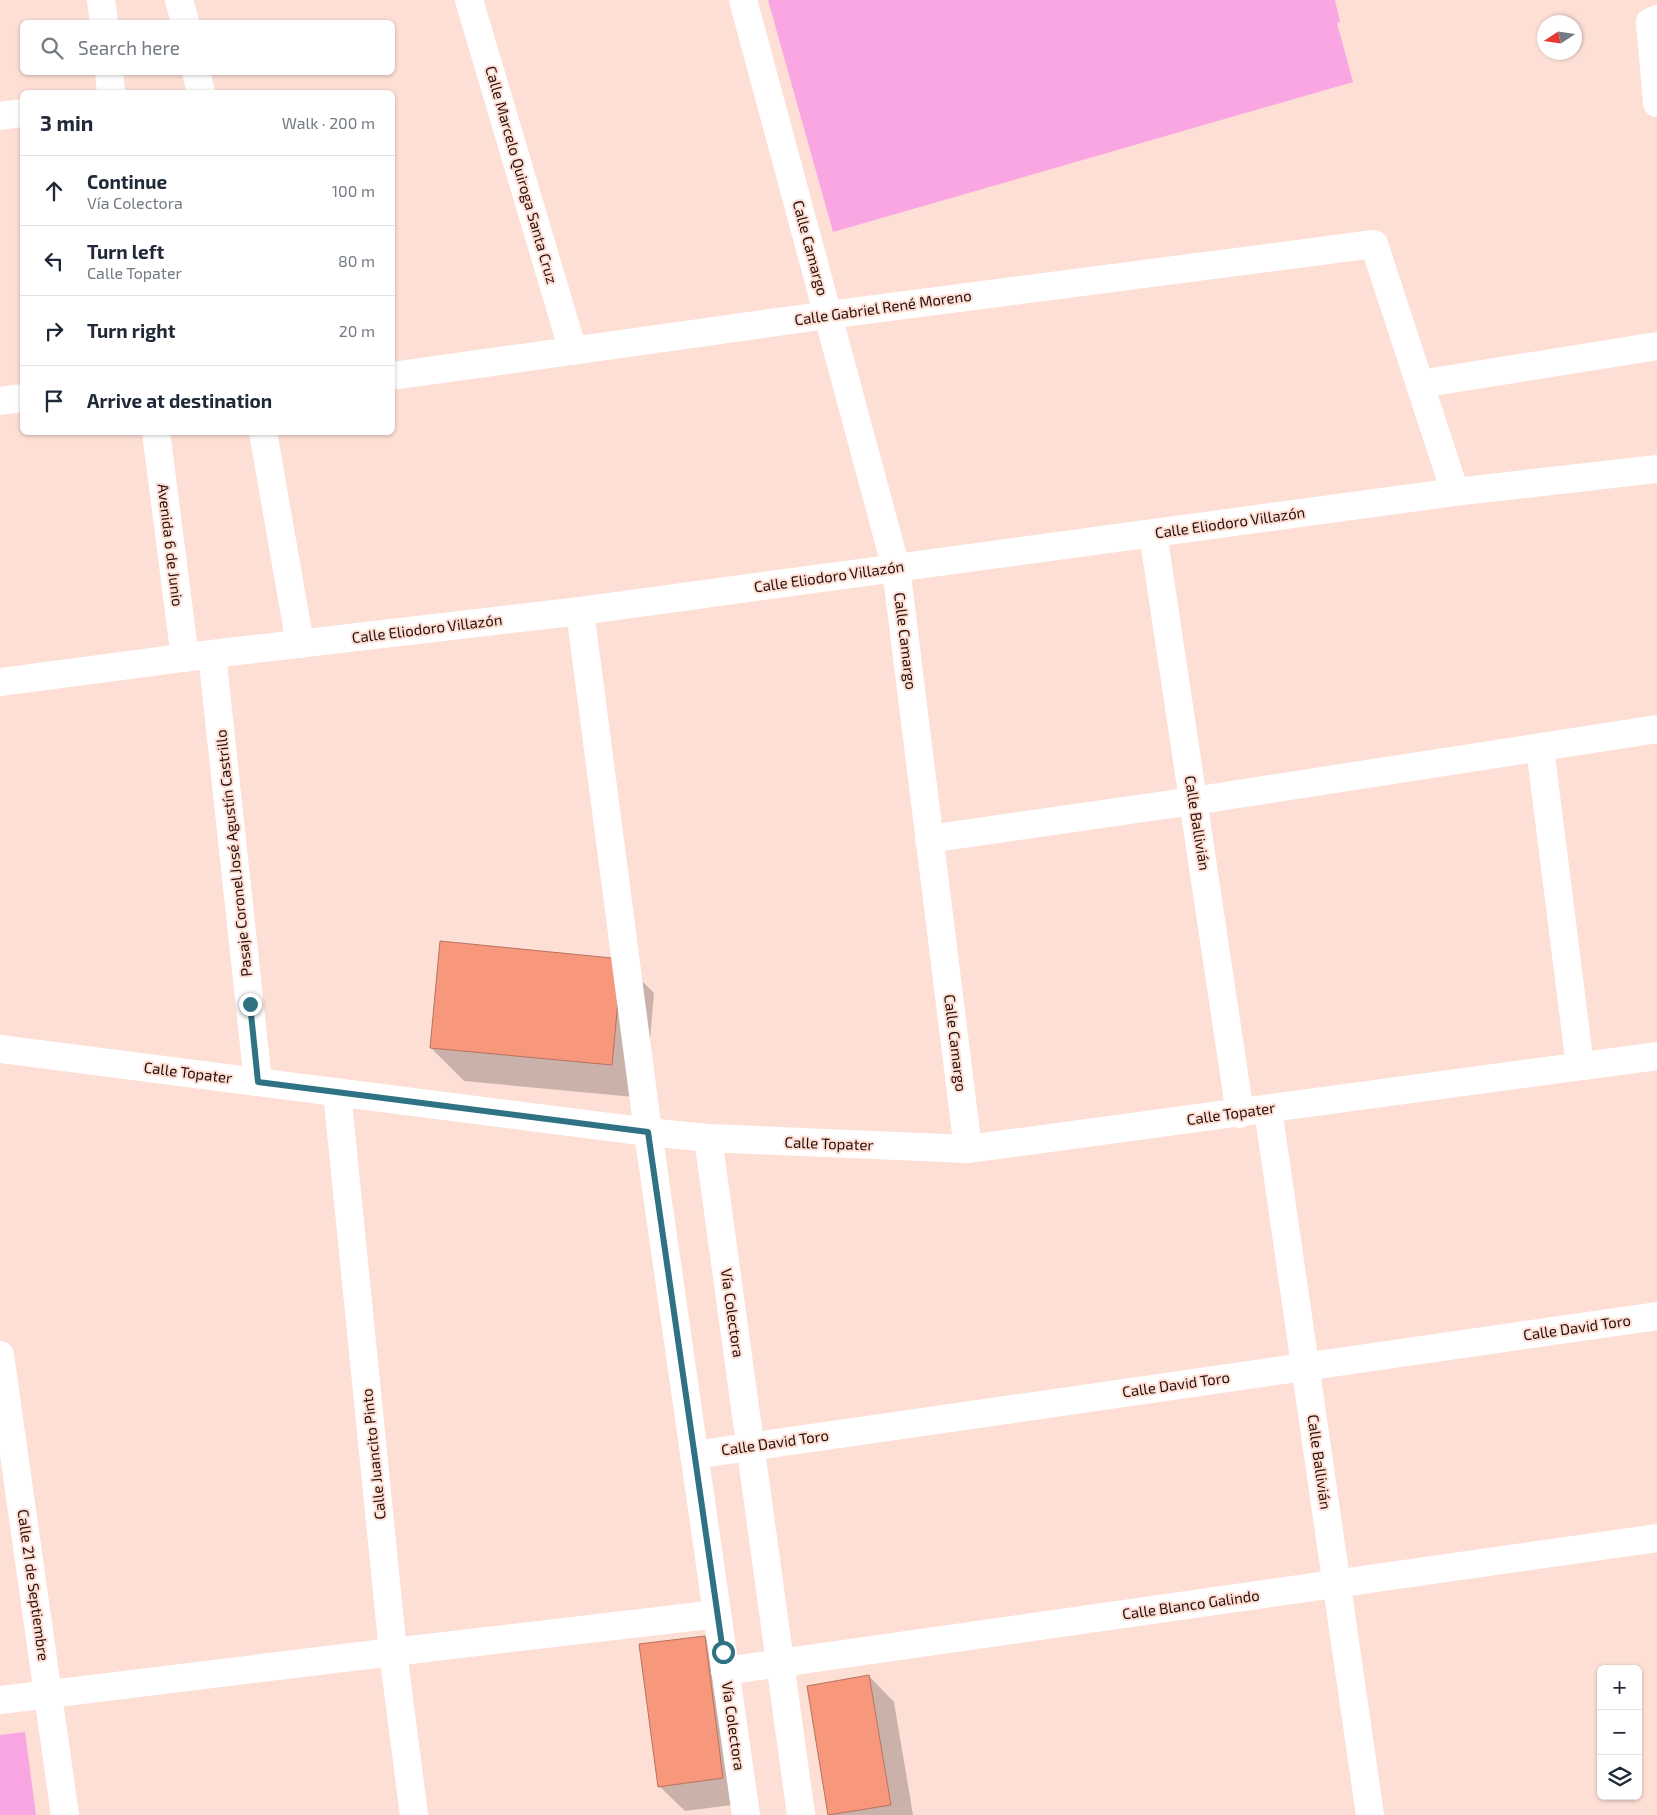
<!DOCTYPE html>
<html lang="en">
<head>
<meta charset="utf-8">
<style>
  :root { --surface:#fff; --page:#f2f2f3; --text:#1f2937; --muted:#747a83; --line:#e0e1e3 }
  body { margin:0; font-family:"Exo 2",sans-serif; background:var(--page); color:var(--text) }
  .controls { position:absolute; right:15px; bottom:15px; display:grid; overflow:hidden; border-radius:8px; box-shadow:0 1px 4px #0004 }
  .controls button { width:45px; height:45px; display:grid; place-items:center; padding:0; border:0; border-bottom:1px solid var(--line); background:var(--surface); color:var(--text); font:25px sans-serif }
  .compass { position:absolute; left:1537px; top:15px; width:45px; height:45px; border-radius:50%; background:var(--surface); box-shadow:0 1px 4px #0004; rotate:258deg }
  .stop { position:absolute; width:15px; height:15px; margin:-11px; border:4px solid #2e7283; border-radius:50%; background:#fff }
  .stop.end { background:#2e7283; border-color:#fff; box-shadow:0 1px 5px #0008 }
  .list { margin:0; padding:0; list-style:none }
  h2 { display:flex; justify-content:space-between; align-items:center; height:65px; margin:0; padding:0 20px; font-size:21px }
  h2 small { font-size:16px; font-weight:400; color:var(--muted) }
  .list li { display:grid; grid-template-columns:32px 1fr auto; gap:15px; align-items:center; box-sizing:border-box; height:70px; padding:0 20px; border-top:1px solid var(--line) }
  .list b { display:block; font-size:19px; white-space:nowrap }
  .list p { margin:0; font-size:16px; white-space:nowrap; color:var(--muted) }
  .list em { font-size:16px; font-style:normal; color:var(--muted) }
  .icon { flex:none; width:28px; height:28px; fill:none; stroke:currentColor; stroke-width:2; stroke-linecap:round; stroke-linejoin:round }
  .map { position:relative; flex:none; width:1657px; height:1815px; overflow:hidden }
  .search { position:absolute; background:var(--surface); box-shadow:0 1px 4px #0004; left:20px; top:20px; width:375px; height:55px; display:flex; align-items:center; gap:12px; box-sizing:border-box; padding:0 18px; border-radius:8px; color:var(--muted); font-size:19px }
  .panel { position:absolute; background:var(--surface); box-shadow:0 1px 4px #0004; left:20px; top:90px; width:375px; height:345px; border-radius:8px }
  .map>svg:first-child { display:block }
  .green { fill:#f9a6e3 }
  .shadow { fill:#0003 }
  .building { fill:#f7977b; stroke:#b67360 }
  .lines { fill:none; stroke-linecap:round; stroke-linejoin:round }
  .minor { stroke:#fff; stroke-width:28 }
  .major { stroke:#fff; stroke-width:28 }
  .route { stroke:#2e7283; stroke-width:6 }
  .labels { text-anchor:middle; stroke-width:4; stroke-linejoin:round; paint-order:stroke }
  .street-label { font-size:15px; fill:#291008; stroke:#fddfd6 }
</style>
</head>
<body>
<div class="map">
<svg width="1657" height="1815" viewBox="0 0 1657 1815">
  <rect width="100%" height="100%" fill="#fddfd6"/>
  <g class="green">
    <path d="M 768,0 L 1335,0 L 1340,22 L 1337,23 L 1353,82 L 833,232 Z"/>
    <path d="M 25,1732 L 36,1815 L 0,1815 L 0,1735 Z"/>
  </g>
  <g class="shadow">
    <path d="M 621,960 L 654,993 L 645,1098 L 464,1081 L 431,1048 Z"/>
    <path d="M 704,1637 L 729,1662 L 748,1803 L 685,1811 L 659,1786 Z"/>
    <path d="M 869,1676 L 894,1702 L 913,1815 L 830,1815 L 808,1687 Z"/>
  </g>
  <g class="building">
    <path d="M 440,941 L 622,959 L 612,1065 L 430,1048 Z"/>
    <path d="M 705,1636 L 723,1778 L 658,1787 L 639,1644 Z"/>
    <path d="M 869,1675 L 891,1805 L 828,1815 L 807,1686 Z"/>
  </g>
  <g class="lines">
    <g class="minor">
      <path d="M 101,0 L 104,22"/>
      <path d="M 179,0 L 185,22"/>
      <path d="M 469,0 L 573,351"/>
      <path d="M 1657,19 L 1650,22 L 1657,103"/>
      <path d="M 109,72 L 111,92"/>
      <path d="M 196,72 L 201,92"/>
      <path d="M 0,116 L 22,113"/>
      <path d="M 392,376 L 828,315 L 1374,244 L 1455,492"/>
      <path d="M 1420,384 L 1657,346"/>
      <path d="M 0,401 L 22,398"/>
      <path d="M 156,432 L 185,658"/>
      <path d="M 263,432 L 300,644"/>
      <path d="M 1153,533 L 1240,1114"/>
      <path d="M 212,654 L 258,1082"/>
      <path d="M 0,682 L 212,654 L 580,611 L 896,568"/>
      <path d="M 1540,748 L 1580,1066"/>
      <path d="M 929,839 L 1193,801 L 1657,729"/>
      <path d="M 0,1049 L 648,1132 L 580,611"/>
      <path d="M 337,1092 L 393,1652 L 414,1815"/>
      <path d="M 1268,1109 L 1370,1815"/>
      <path d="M 968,1149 L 1657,1056"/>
      <path d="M 0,1355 L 65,1815"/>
      <path d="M 694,1455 L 1657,1316"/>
      <path d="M 725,1671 L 1657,1538"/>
      <path d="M 0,1700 L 393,1652 L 717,1614"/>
    </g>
    <g class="major">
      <path d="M 743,0 L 896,568 L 968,1149 L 708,1138 L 648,1132 L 746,1815"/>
      <path d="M 896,568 L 1455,492 L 1657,469"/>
      <path d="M 708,1138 L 801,1815"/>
    </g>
  </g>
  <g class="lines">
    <path class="route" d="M 250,1004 L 258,1082 L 648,1132 L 723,1652"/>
  </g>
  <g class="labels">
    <g class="street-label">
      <text transform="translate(521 175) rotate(74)" y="5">Calle Marcelo Quiroga Santa Cruz</text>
      <text transform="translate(810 248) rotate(75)" y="5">Calle Camargo</text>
      <text transform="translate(883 308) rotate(-8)" y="5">Calle Gabriel René Moreno</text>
      <text transform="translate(1230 523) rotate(-8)" y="5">Calle Eliodoro Villazón</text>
      <text transform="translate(170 545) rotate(83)" y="5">Avenida 6 de Junio</text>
      <text transform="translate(829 577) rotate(-8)" y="5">Calle Eliodoro Villazón</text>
      <text transform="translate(427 629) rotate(-7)" y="5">Calle Eliodoro Villazón</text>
      <text transform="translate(905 641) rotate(83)" y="5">Calle Camargo</text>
      <text transform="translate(1197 823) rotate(81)" y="5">Calle Ballivián</text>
      <text transform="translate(234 853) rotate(-96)" y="5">Pasaje Coronel José Agustín Castrillo</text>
      <text transform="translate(955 1043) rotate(83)" y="5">Calle Camargo</text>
      <text transform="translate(188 1073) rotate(7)" y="5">Calle Topater</text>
      <text transform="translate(1231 1114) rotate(-8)" y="5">Calle Topater</text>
      <text transform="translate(829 1144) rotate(2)" y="5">Calle Topater</text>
      <text transform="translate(732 1313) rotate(82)" y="5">Vía Colectora</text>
      <text transform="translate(1577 1328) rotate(-8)" y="5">Calle David Toro</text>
      <text transform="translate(1176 1385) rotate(-8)" y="5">Calle David Toro</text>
      <text transform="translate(775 1443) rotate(-8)" y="5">Calle David Toro</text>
      <text transform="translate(374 1454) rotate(-96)" y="5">Calle Juancito Pinto</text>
      <text transform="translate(1319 1462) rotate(82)" y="5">Calle Ballivián</text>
      <text transform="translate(33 1585) rotate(82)" y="5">Calle 21 de Septiembre</text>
      <text transform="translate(1191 1605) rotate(-8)" y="5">Calle Blanco Galindo</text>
      <text transform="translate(733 1726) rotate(82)" y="5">Vía Colectora</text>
    </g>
  </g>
</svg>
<div class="controls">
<button>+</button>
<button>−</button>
<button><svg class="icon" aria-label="layers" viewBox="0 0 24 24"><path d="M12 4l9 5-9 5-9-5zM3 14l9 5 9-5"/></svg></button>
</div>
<svg class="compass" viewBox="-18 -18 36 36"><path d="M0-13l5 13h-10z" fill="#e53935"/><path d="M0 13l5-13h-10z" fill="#747a83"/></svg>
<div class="stop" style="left:723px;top:1652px"></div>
<div class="stop end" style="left:250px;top:1004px"></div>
<div class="search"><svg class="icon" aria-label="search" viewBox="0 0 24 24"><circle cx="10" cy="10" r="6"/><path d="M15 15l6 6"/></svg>Search here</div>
<section class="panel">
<h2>3 min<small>Walk · 200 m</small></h2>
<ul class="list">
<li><svg class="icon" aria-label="ahead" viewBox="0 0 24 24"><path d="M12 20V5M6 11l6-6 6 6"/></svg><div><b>Continue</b><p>Vía Colectora</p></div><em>100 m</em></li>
<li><svg class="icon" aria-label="left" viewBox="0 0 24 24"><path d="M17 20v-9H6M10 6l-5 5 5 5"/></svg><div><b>Turn left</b><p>Calle Topater</p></div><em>80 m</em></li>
<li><svg class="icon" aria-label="right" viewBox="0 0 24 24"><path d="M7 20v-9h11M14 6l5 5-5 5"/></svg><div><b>Turn right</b></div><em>20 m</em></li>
<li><svg class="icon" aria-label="arrive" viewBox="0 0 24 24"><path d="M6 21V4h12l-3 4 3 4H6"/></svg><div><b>Arrive at destination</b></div></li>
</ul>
</section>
</div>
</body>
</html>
